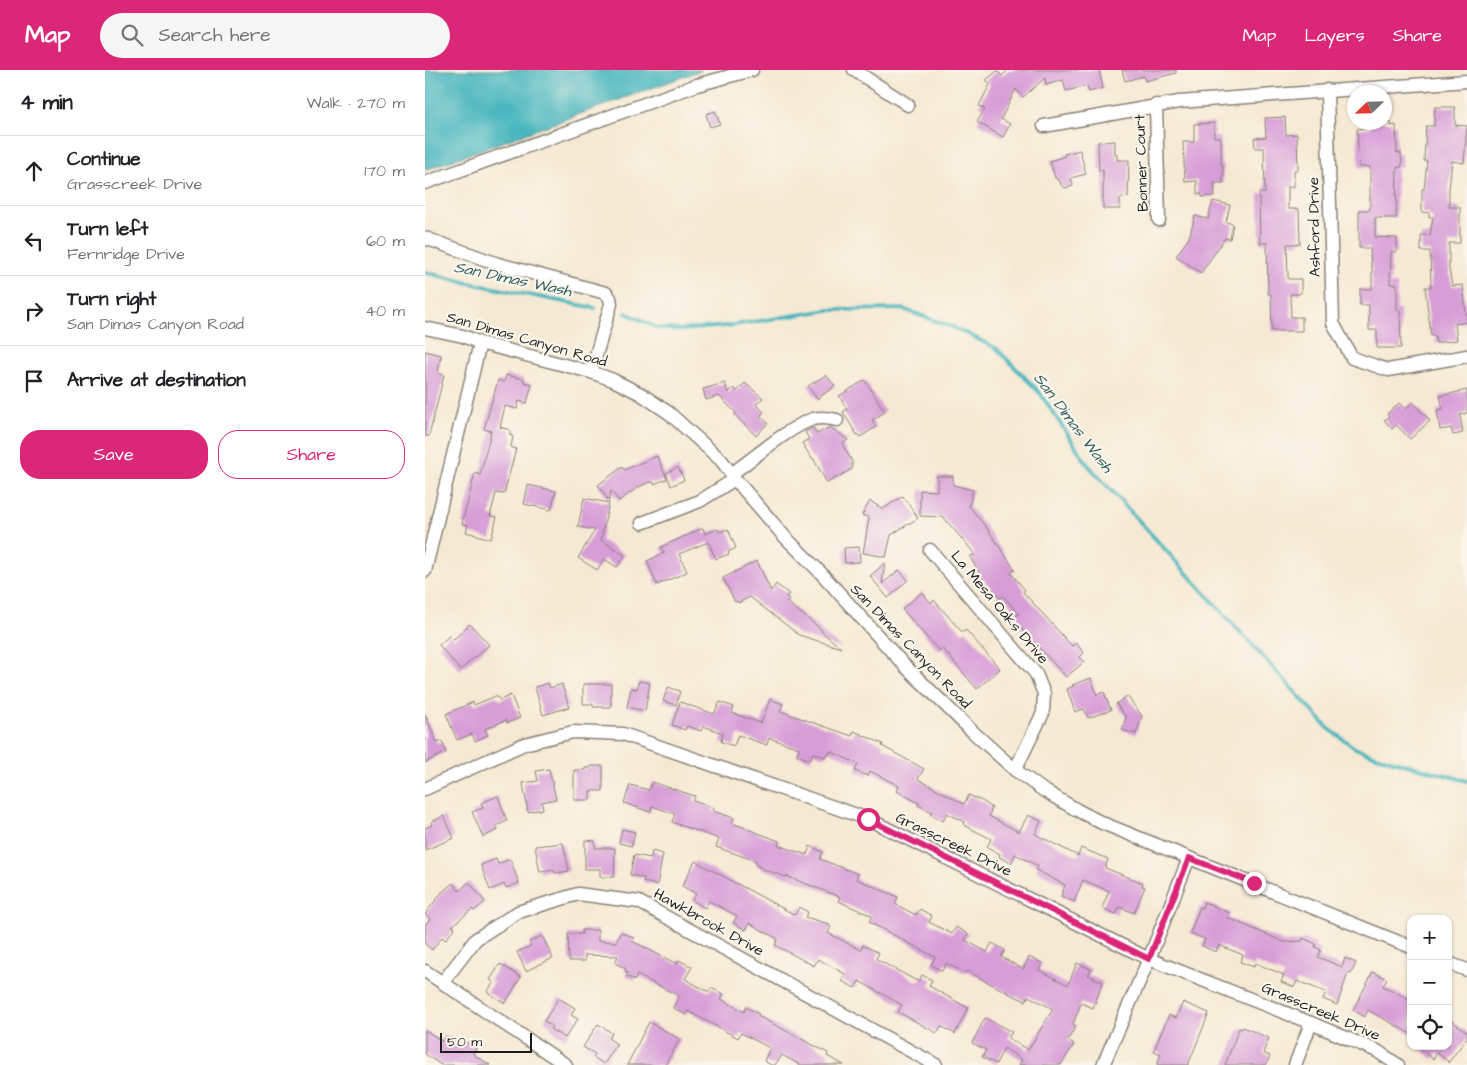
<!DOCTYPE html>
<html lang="en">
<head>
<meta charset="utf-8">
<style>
  :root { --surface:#fff; --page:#f6f6f6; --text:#202124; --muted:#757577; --line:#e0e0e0; --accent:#db2777 }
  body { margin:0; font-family:"Architects Daughter",sans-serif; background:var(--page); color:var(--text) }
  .controls { position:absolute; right:15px; bottom:15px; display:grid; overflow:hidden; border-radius:10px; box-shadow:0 1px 4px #0004 }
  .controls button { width:45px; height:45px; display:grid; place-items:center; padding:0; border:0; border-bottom:1px solid var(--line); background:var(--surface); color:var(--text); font:25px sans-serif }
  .compass { position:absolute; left:922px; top:15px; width:45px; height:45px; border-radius:50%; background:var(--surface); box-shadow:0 1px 4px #0004; rotate:247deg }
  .scale { position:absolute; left:15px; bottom:12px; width:92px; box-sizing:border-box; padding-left:5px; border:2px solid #1c1c1c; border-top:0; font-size:14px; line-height:18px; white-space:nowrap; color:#1c1c1c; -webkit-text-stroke:4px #fbf7ec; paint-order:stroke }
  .stop { position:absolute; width:15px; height:15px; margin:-11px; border:4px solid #db2777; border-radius:50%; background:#fff }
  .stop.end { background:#db2777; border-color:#fff; box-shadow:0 1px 5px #0008 }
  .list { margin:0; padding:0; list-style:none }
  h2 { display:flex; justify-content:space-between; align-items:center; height:65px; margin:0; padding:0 20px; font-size:21px }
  h2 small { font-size:16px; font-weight:400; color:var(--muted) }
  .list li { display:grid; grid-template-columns:32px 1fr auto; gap:15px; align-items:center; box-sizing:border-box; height:70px; padding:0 20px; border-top:1px solid var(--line) }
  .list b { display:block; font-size:19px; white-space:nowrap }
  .list p { margin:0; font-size:16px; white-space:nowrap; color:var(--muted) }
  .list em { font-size:16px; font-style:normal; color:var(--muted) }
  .actions { display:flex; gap:10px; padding:15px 20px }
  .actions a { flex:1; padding:11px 0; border:1px solid var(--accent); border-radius:20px; text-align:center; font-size:18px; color:var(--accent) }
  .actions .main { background:var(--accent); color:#fff }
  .icon { flex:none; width:28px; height:28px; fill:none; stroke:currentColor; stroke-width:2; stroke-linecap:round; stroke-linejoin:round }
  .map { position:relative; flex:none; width:1042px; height:995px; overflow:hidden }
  header { display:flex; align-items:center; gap:30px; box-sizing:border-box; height:70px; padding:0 25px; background:var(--accent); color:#fff }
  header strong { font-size:24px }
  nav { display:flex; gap:28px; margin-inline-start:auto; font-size:18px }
  .search { width:350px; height:45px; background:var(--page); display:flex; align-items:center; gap:12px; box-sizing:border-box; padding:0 18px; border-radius:28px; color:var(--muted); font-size:19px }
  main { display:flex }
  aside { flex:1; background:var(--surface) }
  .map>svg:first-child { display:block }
  .water { fill:#46b6be; stroke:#31696d }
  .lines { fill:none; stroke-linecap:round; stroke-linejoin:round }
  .stream { stroke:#46b6be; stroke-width:4 }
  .building { fill:#d79dd7 }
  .minor-casing { stroke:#898278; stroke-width:15 }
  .minor { stroke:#fff; stroke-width:12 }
  .route { stroke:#db2777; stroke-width:6 }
  .labels { text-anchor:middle; stroke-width:4.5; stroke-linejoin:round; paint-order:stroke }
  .street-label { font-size:15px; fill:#1c1c1c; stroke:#fbf7ec }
  .water-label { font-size:16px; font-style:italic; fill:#2d5a5d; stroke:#fbf7ec }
</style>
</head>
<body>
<header>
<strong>Map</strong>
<div class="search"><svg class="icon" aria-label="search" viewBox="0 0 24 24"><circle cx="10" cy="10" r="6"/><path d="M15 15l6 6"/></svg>Search here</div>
<nav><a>Map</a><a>Layers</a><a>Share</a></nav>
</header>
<main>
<aside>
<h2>4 min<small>Walk · 270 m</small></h2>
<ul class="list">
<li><svg class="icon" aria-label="ahead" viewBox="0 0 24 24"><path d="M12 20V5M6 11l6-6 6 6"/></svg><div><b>Continue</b><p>Grasscreek Drive</p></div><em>170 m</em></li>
<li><svg class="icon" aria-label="left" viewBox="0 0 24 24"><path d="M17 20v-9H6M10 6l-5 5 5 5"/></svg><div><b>Turn left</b><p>Fernridge Drive</p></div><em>60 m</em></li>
<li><svg class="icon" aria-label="right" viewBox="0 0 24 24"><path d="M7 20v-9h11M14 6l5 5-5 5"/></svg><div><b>Turn right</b><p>San Dimas Canyon Road</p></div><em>40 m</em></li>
<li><svg class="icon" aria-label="arrive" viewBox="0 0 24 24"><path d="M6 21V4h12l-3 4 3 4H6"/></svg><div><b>Arrive at destination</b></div></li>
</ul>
<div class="actions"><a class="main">Save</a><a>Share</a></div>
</aside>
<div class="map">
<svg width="1042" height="995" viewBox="0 0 1042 995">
  <rect width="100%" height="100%" fill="#fbf7ec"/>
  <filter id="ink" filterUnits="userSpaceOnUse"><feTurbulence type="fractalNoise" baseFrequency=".02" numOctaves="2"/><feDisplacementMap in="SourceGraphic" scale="10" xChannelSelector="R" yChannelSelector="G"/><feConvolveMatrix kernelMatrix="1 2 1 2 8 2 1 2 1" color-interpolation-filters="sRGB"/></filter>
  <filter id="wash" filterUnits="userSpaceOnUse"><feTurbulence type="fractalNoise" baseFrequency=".0096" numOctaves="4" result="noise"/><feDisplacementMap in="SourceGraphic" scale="20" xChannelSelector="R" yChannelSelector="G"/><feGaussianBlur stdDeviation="1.12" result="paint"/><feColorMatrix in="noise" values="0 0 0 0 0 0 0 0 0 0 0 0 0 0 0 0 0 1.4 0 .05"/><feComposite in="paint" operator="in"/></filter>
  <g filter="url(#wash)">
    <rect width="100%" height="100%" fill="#f6e9d3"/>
    <path class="water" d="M 0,0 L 277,0 L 0,100 Z"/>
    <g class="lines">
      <g class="stream">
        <path d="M 0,202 L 39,212 L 170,238"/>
        <path d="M 201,243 L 233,258 L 255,260 L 302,256 L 403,240 L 478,239 L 530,258 L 571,278 L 615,323 L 663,395 L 903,658 L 930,678 L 954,687 L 1042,711"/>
      </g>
    </g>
    <g id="blocks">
      <g class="building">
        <path d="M 583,0 L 674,0 L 678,18 L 664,22 L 662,16 L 641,21 L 638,10 L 621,15 L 620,8 L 598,27 L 591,19 L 576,49 L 585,54 L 578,67 L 552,52 L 560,39 L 554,36 L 565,14 L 561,10 L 572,1 L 577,6 Z"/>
        <path d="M 697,0 L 751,0 L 751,3 L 720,11 L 719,6 L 700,11 Z"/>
        <path d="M 1010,37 L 1030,37 L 1030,55 L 1042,56 L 1039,93 L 1027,91 L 1024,119 L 1024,137 L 1035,137 L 1035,173 L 1024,173 L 1024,198 L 1027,216 L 1038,215 L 1042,252 L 1030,254 L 1032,270 L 1011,273 L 1010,266 L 1006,266 L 1000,217 L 1006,217 L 1005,181 L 996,181 L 996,165 L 1005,165 L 1008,147 L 1004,147 L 1004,143 L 997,142 L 997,119 L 999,119 L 1002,91 L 999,91 L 1001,56 L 1009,56 Z"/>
        <path d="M 290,41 L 295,54 L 285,57 L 281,44 Z"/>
        <path d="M 860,47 L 861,65 L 872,64 L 873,100 L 869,100 L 869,117 L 863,117 L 863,139 L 874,139 L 875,174 L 862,174 L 863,209 L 876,209 L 876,223 L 874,224 L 865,224 L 866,247 L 877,247 L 877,261 L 847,261 L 846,224 L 843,224 L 842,173 L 835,173 L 834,123 L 840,123 L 839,78 L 830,78 L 829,68 L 841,67 L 840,48 Z"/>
        <path d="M 945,52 L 966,52 L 966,56 L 971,55 L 972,83 L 976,83 L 977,97 L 972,97 L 971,148 L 950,148 L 950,167 L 972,168 L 972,182 L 966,182 L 965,214 L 972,214 L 972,240 L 975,240 L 976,278 L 952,278 L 952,260 L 944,260 L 944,235 L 935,235 L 935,219 L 947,219 L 947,196 L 946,196 L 945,178 L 934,178 L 934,140 L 945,140 L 945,97 L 934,97 L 932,59 L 945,58 Z"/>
        <path d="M 789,53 L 789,67 L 795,67 L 796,70 L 796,95 L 798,95 L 798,113 L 789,113 L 790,126 L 777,127 L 777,124 L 772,124 L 772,111 L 760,112 L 758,72 L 769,72 L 769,54 Z"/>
        <path d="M 690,71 L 690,84 L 692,84 L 692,90 L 704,90 L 703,127 L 695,128 L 695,139 L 678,139 L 678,100 L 674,101 L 673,72 Z"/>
        <path d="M 655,80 L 661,104 L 646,108 L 648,116 L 640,118 L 636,115 L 635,111 L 630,108 L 625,91 L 640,86 L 639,84 Z"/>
        <path d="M 788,131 L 805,135 L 801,152 L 808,154 L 805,169 L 800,168 L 776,203 L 751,186 L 764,168 L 770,146 L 783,149 Z"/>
        <path d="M 0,281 L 16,285 L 13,303 L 19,305 L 4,366 L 0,366 Z"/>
        <path d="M 81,305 L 99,309 L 99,312 L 107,314 L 102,333 L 94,331 L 92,339 L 80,336 L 75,357 L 85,360 L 85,364 L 88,367 L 86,377 L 91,379 L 79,424 L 71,423 L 65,446 L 72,447 L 66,469 L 41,462 L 43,455 L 37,454 L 50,403 L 55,405 L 63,374 L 66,361 L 59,359 L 73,310 L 79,312 Z"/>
        <path d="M 401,305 L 410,316 L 392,329 L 383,316 Z"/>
        <path d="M 440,310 L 460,342 L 447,350 L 451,357 L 435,367 L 433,364 L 432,365 L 418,342 L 422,339 L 414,326 Z"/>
        <path d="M 300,313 L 303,323 L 308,318 L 312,321 L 320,313 L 338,328 L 331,334 L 339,342 L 335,346 L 343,353 L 331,366 L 310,345 L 311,343 L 294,326 L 281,330 L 278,319 Z"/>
        <path d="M 1042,320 L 1042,343 L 1035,345 L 1038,363 L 1028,365 L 1026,358 L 1015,360 L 1012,340 L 1018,339 L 1015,326 Z"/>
        <path d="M 988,332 L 1005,351 L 985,369 L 971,355 L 967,359 L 959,350 L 964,347 L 962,344 L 974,333 L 980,339 Z"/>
        <path d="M 405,357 L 423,370 L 417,374 L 427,391 L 427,399 L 402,413 L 388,388 L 387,389 L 377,373 L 384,369 L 380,362 L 388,358 L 392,364 Z"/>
        <path d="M 232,386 L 242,409 L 229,414 L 228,412 L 222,413 L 212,418 L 194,431 L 186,421 L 184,431 L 173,415 L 197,397 L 199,400 Z"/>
        <path d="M 253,397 L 259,410 L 246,416 L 241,403 Z"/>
        <path d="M 512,406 L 528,406 L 528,415 L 548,420 L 544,436 L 561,457 L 590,500 L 586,503 L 600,520 L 598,522 L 647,576 L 651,573 L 659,583 L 655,587 L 659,592 L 641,607 L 588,549 L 594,544 L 578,526 L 575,528 L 558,509 L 545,487 L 550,484 L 518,447 L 495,446 L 495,420 L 512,421 Z"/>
        <path d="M 103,415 L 131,421 L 126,440 L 99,434 Z"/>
        <path d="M 478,426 L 493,448 L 466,465 L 461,487 L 438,483 L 444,448 L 437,445 L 445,431 L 458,439 Z"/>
        <path d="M 159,428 L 184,433 L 176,470 L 200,485 L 192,497 L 179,489 L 172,500 L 153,488 L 170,460 L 153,457 Z"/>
        <path d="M 278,458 L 280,464 L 293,459 L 294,462 L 303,459 L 311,478 L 303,482 L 304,484 L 291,489 L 283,472 L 254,484 L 262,502 L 232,515 L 222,491 L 239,483 L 236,477 Z"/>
        <path d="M 434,477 L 435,492 L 420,493 L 419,478 Z"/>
        <path d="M 332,491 L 346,521 L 351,514 L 364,524 L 361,527 L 364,529 L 362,532 L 397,560 L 396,561 L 416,578 L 374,565 L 325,527 L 313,533 L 313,531 L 310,532 L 298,508 Z"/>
        <path d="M 460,493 L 457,514 L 474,500 L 483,510 L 463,528 L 445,506 Z"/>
        <path d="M 497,522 L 506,533 L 509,530 L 536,561 L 538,562 L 541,560 L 575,599 L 552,619 L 517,578 L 514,581 L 477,539 Z"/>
        <path d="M 45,554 L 64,575 L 35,600 L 14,575 L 25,565 L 29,569 Z"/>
        <path d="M 666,608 L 672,625 L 679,622 L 686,640 L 663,648 L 659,639 L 650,642 L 642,619 L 649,616 L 647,615 Z"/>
        <path d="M 214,611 L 225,613 L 220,641 L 202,637 L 206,618 L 212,619 Z"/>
        <path d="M 123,613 L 125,618 L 137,614 L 144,637 L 118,645 L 110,617 Z"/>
        <path d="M 158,614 L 186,614 L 186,637 L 168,637 L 168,634 L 158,634 Z"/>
        <path d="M 243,617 L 255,621 L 251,635 L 238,631 Z"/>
        <path d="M 86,625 L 95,648 L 82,653 L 81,650 L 60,659 L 63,665 L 50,671 L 47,664 L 32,670 L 21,644 L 48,632 L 49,635 L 71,626 L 75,630 Z"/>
        <path d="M 702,626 L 717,646 L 711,664 L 697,660 L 701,647 L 691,634 Z"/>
        <path d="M 345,629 L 358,634 L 355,641 L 427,666 L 429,661 L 458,674 L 457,676 L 499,699 L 493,709 L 539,734 L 544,725 L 559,732 L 567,738 L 564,746 L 594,762 L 603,745 L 616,751 L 610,764 L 653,786 L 656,778 L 683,789 L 680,798 L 718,813 L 717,816 L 720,817 L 709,843 L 694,837 L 691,844 L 677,838 L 684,821 L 658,810 L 649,832 L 636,826 L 640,815 L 611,800 L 613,796 L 590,784 L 586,793 L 574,787 L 575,784 L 562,777 L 566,769 L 539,755 L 540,752 L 522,743 L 518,751 L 505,744 L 507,742 L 493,735 L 494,733 L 472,721 L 474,716 L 445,701 L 443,706 L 430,701 L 433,694 L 405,681 L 404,685 L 401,684 L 400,687 L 388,683 L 385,690 L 372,685 L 374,678 L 344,668 L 342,675 L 313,665 L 309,676 L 296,672 L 298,663 L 278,656 L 276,661 L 262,656 L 260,660 L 247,655 L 255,632 L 289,644 L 295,632 L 309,637 L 307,643 L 336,653 Z"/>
        <path d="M 0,644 L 12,673 L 17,671 L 21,682 L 0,693 Z"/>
        <path d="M 165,696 L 178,696 L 178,721 L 165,721 L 165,730 L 149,730 L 149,700 L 160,700 L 160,698 L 165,698 Z"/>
        <path d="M 124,699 L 131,729 L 117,732 L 118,739 L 103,742 L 98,713 L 113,711 L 111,701 Z"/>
        <path d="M 227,712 L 270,726 L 268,731 L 289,738 L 288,741 L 309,748 L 307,753 L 354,771 L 353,775 L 382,785 L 385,776 L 398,782 L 395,789 L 433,804 L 431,809 L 473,827 L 470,834 L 491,845 L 495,839 L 507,846 L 504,852 L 527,864 L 531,857 L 543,864 L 540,870 L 562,882 L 567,873 L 580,880 L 576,887 L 598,899 L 604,887 L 617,893 L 614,900 L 643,915 L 652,893 L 666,899 L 663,905 L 678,912 L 668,938 L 656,933 L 648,954 L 651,956 L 643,970 L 649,974 L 636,995 L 594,995 L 597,990 L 579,978 L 571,994 L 557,987 L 561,980 L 547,973 L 560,948 L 587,962 L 583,968 L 603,980 L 628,939 L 603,926 L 601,931 L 587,925 L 542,901 L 540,903 L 521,893 L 517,901 L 506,895 L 510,887 L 444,852 L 447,846 L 413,831 L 415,827 L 361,806 L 361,807 L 338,799 L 331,795 L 331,791 L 291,777 L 294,769 L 247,752 L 250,744 L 227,736 L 225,742 L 199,733 L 205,715 L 224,720 Z"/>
        <path d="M 73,726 L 82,751 L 71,756 L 73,760 L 58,767 L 47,742 L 58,738 L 56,733 Z"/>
        <path d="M 19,746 L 29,768 L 0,780 L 0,758 L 7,755 L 6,752 Z"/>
        <path d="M 197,759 L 210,762 L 207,776 L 194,773 Z"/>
        <path d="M 160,770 L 170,771 L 170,778 L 190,778 L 189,807 L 175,807 L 175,799 L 160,799 Z"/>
        <path d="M 138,773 L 144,801 L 130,803 L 129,800 L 115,802 L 110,776 Z"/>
        <path d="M 227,781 L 238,784 L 232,815 L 218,812 L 219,808 L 205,805 L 209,785 L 226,788 Z"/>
        <path d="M 71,789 L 73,794 L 85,789 L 94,813 L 81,818 L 79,814 L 65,820 L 56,795 Z"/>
        <path d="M 270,791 L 370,845 L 374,837 L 383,842 L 380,847 L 404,854 L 403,855 L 406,857 L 403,863 L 436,880 L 438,875 L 454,883 L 451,889 L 490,910 L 494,911 L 497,905 L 507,910 L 504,916 L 543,938 L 530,964 L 516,956 L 512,963 L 473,942 L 477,935 L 434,911 L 430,918 L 417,911 L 420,904 L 393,889 L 389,896 L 350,875 L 353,869 L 324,853 L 321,860 L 308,853 L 312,846 L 284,831 L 280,838 L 267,830 L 271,824 L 257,816 Z"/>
        <path d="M 44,812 L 60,832 L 49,841 L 47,839 L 27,856 L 30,858 L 20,870 L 17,867 L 7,880 L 0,874 L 0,855 L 5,849 L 0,844 L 17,822 L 28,813 L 34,821 Z"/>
        <path d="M 779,832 L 805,843 L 803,848 L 859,872 L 877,871 L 878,868 L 891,874 L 890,877 L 896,880 L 893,887 L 917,897 L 920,888 L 931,893 L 926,904 L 923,903 L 912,935 L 898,929 L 901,922 L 872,911 L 869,917 L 856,912 L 859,905 L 830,893 L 829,897 L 815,892 L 818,885 L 794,875 L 791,882 L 777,876 L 780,869 L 765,863 L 775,837 L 777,838 Z"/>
        <path d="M 157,860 L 173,860 L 173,871 L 191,872 L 196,862 L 209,868 L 207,871 L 252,894 L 254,890 L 267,897 L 260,909 L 284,922 L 286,918 L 299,924 L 296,929 L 319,942 L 321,937 L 334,944 L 333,946 L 403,983 L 402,986 L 419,995 L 375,995 L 357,985 L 350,995 L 346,995 L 339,991 L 345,978 L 316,963 L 313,968 L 263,941 L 261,945 L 248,938 L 254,926 L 212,905 L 210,910 L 201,906 L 203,903 L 200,902 L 201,899 L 190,893 L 193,886 L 160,885 L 160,891 L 144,891 L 143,864 L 157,864 Z"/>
        <path d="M 117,866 L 128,888 L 101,901 L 92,882 L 106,876 L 104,872 Z"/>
        <path d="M 75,894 L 96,907 L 80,933 L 62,922 L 69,912 L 65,910 Z"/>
        <path d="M 948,902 L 962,909 L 958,916 L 986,930 L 986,964 L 943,940 L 940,947 L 928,940 Z"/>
        <path d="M 134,928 L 150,938 L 146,945 L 153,949 L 140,968 L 125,959 L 127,956 L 119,951 Z"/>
        <path d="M 758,932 L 784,943 L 763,995 L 732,995 L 736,984 L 729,981 L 734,968 L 744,945 L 751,948 Z"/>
        <path d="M 1023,948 L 1042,962 L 1042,968 L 1023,993 L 1023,991 L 1012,983 L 1008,989 L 991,976 L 1023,976 Z"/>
        <path d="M 224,952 L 255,969 L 240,995 L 202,995 Z"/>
        <path d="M 173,954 L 187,963 L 184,969 L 192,974 L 179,994 L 168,987 L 170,984 L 158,977 Z"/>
        <path d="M 818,957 L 844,968 L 838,983 L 845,986 L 841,995 L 800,995 L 814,958 L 817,959 Z"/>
        <path d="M 0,960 L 17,971 L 21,966 L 36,976 L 40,971 L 51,978 L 48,984 L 65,995 L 16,995 L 0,984 Z"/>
      </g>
    </g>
  </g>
  <g filter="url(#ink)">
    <use href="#blocks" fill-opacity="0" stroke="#898278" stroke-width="1"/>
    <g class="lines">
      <defs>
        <g id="minor">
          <path d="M 429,0 L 483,35"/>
          <path d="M 902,20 L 908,253 L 927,288 L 963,300 L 1042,286"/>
          <path d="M 731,35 L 734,150"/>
          <path d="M 619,56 L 754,32 L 1042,11"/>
          <path d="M 0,113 L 272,15 L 327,0"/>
          <path d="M 0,168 L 73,194 L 181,223 L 185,228 L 186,234 L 166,302"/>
          <path d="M 0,258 L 38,266 L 55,273 L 166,302 L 188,310 L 216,324 L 244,343 L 297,391 L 310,409 L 359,466 L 396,503 L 479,595 L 548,662 L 590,700 L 618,720 L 652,740 L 677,753 L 986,877"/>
          <path d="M 306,404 C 328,389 364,357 388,349 C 396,347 404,348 412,350"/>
          <path d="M 217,453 L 275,431 L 310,409"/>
          <path d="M 505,480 L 611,604 L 619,624 L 618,643 L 590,700"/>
          <path d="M 0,501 L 55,273"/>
          <path d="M 0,719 L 99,674 L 148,662 L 198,664 L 443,749 L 724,889 L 886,953 L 952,981 L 973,995"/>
          <path d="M 1023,893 L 1042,900"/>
          <path d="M 0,901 L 141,995"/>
          <path d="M 18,912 L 51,869 L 93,842 L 153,824 L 214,832 L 511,995"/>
          <path d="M 678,995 L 724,889 L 764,788"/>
          <path d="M 870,995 L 886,953"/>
        </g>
      </defs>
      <use href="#minor" class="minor-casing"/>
      <use href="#minor" class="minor"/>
    </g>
  </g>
  <g class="lines" filter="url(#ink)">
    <path class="route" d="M 443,749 L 724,889 L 764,788 L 829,813"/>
  </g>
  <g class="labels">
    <g class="street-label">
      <text transform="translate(716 93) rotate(-92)" y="5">Bonner Court</text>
      <text transform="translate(889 157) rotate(-91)" y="5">Ashford Drive</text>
      <text transform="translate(102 269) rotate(16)" y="5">San Dimas Canyon Road</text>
      <text transform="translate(575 537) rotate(50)" y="5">La Mesa Oaks Drive</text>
      <text transform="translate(486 576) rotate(46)" y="5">San Dimas Canyon Road</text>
      <text transform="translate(529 774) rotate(26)" y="5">Grasscreek Drive</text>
      <text transform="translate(284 852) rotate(29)" y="5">Hawkbrook Drive</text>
      <text transform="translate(896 941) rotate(23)" y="5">Grasscreek Drive</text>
    </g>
    <g class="water-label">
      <text transform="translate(88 208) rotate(12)" y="6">San Dimas Wash</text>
      <text transform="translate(649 352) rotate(53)" y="6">San Dimas Wash</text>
    </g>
  </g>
</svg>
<div class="controls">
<button>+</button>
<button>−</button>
<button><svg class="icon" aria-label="locate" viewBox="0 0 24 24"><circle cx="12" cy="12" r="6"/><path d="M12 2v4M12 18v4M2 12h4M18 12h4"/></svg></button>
</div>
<svg class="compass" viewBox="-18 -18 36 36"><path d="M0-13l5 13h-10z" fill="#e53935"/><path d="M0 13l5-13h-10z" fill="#757577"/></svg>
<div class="scale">50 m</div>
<div class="stop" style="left:443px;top:749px"></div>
<div class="stop end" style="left:829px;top:813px"></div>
</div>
</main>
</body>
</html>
